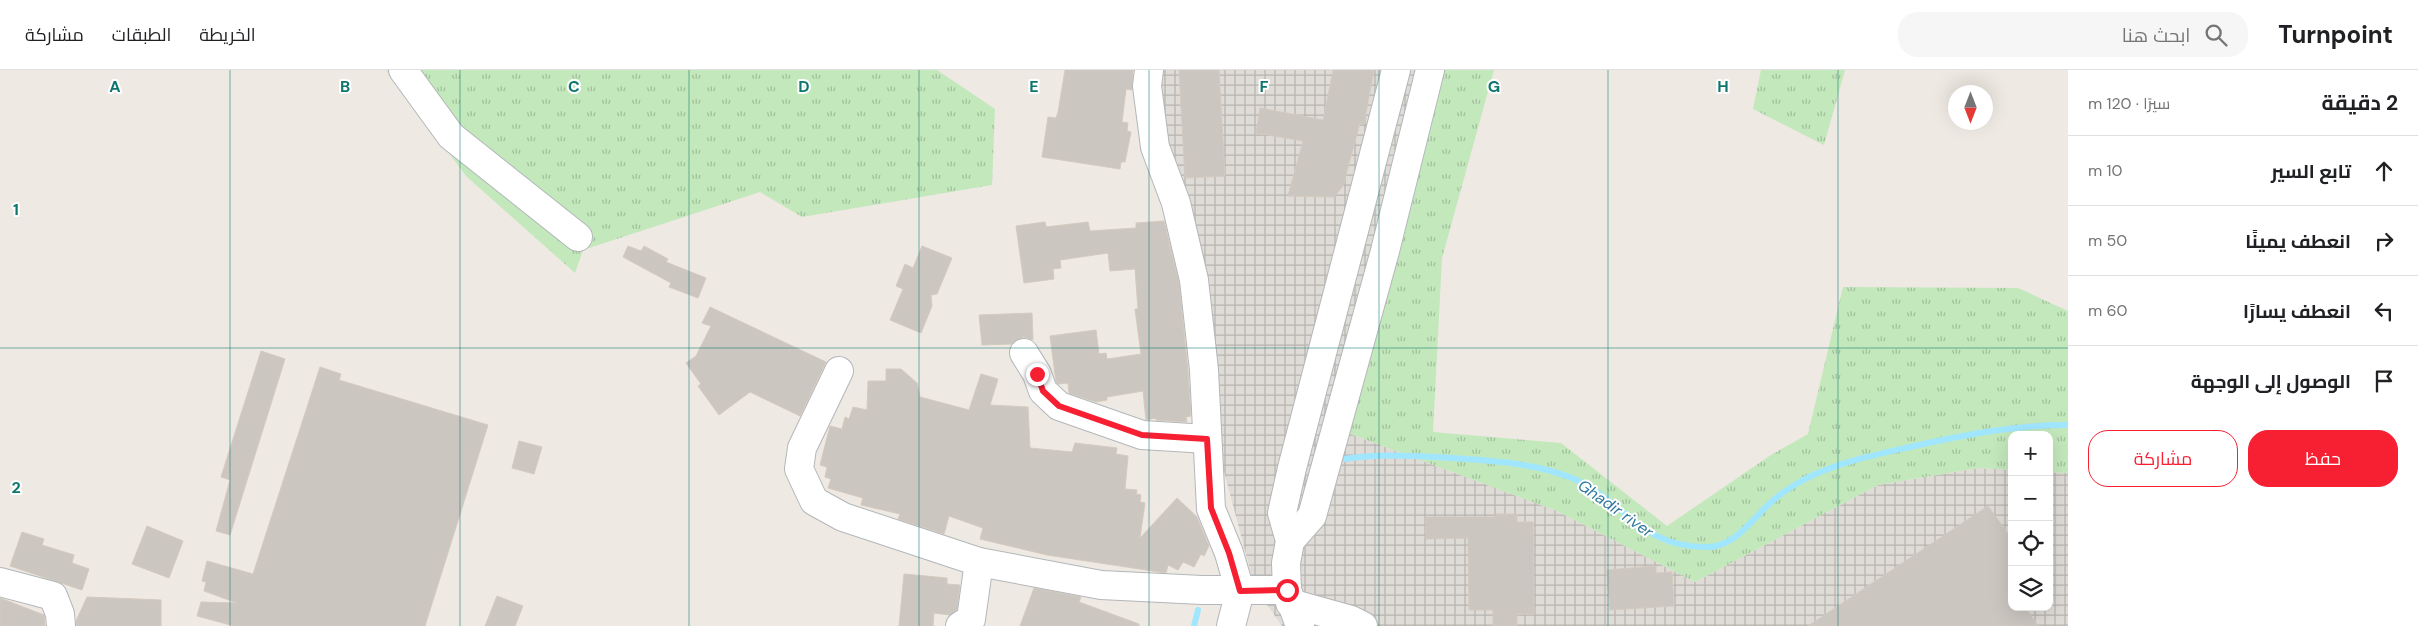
<!DOCTYPE html>
<html lang="ar">
<head>
<meta charset="utf-8">
<style>
  :root { --surface:#fff; --page:#f6f6f6; --text:#202124; --muted:#757577; --line:#e0e0e0; --accent:#f71f32 }
  body { margin:0; font-family:"DM Sans",Cairo,sans-serif; background:var(--page); color:var(--text); direction:rtl }
  .controls { position:absolute; right:15px; bottom:15px; display:grid; overflow:hidden; border-radius:10px; box-shadow:0 5px 20px #0002 }
  .controls button { width:45px; height:45px; display:grid; place-items:center; padding:0; border:0; border-bottom:1px solid var(--line); background:var(--surface); color:var(--text); font:25px sans-serif }
  .compass { position:absolute; left:1948px; top:15px; width:45px; height:45px; border-radius:50%; background:var(--surface); box-shadow:0 5px 20px #0002; rotate:180deg }
  .stop { position:absolute; width:15px; height:15px; margin:-11px; border:4px solid #f71f32; border-radius:50%; background:#fff }
  .stop.end { background:#f71f32; border-color:#fff; box-shadow:0 1px 5px #0008 }
  .list { margin:0; padding:0; list-style:none }
  h2 { display:flex; justify-content:space-between; align-items:center; height:65px; margin:0; padding:0 20px; font-size:21px }
  h2 small { font-size:16px; font-weight:400; color:var(--muted) }
  .list li { display:grid; grid-template-columns:32px 1fr auto; gap:15px; align-items:center; box-sizing:border-box; height:70px; padding:0 20px; border-top:1px solid var(--line) }
  .list b { display:block; font-size:19px; white-space:nowrap }
  .list em { font-size:16px; font-style:normal; color:var(--muted) }
  .actions { display:flex; gap:10px; padding:15px 20px }
  .actions a { flex:1; padding:11px 0; border:1px solid var(--accent); border-radius:20px; text-align:center; font-size:18px; color:var(--accent) }
  .actions .main { background:var(--accent); color:#fff }
  .icon { flex:none; width:28px; height:28px; fill:none; stroke:currentColor; stroke-width:2; stroke-linecap:round; stroke-linejoin:round }
  .map { position:relative; flex:none; width:2068px; height:556px; overflow:hidden; direction:ltr }
  header { display:flex; align-items:center; gap:30px; box-sizing:border-box; height:70px; padding:0 25px; background:var(--surface); border-bottom:1px solid var(--line) }
  header strong { font-size:24px }
  nav { display:flex; gap:28px; margin-inline-start:auto; font-size:18px }
  .search { width:350px; height:45px; background:var(--page); display:flex; align-items:center; gap:12px; box-sizing:border-box; padding:0 18px; border-radius:20px; color:var(--muted); font-size:19px }
  main { display:flex }
  aside { flex:1; background:var(--surface) }
  .map>svg:first-child { display:block }
  .industrial { fill:url(#industrial-grid) }
  .grass { fill:url(#grass-tufts) }
  .lines { fill:none; stroke-linecap:round; stroke-linejoin:round }
  .stream { stroke:#a1e6ff; stroke-width:6 }
  .building { fill:#ccc6c1; stroke:#d4cabf }
  .minor-casing { stroke:#b3b7ba; stroke-width:30 }
  .minor { stroke:#fff; stroke-width:28 }
  .route { stroke:#f71f32; stroke-width:6 }
  .grid { fill:none; stroke:#0f766e; stroke-width:1; stroke-opacity:0.55 }
  .labels { text-anchor:middle; stroke-width:4; stroke-linejoin:round; paint-order:stroke }
  .water-label { font-size:16px; font-style:italic; fill:#30789d; stroke:#fff }
  .grid-label { font-size:16px; text-anchor:middle; font-weight:bold; fill:#0f766e; stroke:#fff; stroke-width:4; stroke-linejoin:round; paint-order:stroke }
</style>
</head>
<body>
<header>
<strong>Turnpoint</strong>
<div class="search"><svg class="icon" aria-label="search" viewBox="0 0 24 24"><circle cx="10" cy="10" r="6"/><path d="M15 15l6 6"/></svg>ابحث هنا</div>
<nav><a>الخريطة</a><a>الطبقات</a><a>مشاركة</a></nav>
</header>
<main>
<aside>
<h2>2 دقيقة<small>سيرًا · 120 m</small></h2>
<ul class="list">
<li><svg class="icon" aria-label="ahead" viewBox="0 0 24 24"><path d="M12 20V5M6 11l6-6 6 6"/></svg><div><b>تابع السير</b></div><em>10 m</em></li>
<li><svg class="icon" aria-label="right" viewBox="0 0 24 24"><path d="M7 20v-9h11M14 6l5 5-5 5"/></svg><div><b>انعطف يمينًا</b></div><em>50 m</em></li>
<li><svg class="icon" aria-label="left" viewBox="0 0 24 24"><path d="M17 20v-9H6M10 6l-5 5 5 5"/></svg><div><b>انعطف يسارًا</b></div><em>60 m</em></li>
<li><svg class="icon" aria-label="arrive" viewBox="0 0 24 24"><path d="M6 21V4h12l-3 4 3 4H6"/></svg><div><b>الوصول إلى الوجهة</b></div></li>
</ul>
<div class="actions"><a class="main">حفظ</a><a>مشاركة</a></div>
</aside>
<div class="map">
<svg width="2068" height="556" viewBox="0 0 2068 556">
  <defs>
    <pattern id="industrial-grid" width="8" height="8" patternUnits="userSpaceOnUse" patternTransform="scale(1.25)"><rect width="8" height="8" fill="#dfdbd6"/><path d="M0 4h8M4 0v8" fill="none" stroke="#b8b5b1"/></pattern>
    <pattern id="grass-tufts" width="24" height="20" patternUnits="userSpaceOnUse" patternTransform="scale(1.25)"><rect width="24" height="20" fill="#c3e8bc"/><path d="M3 7l-1-3M5 7V3M7 7l1-3M15 17l-1-3M17 17v-4M19 17l1-3" fill="none" stroke="#a1bf9c"/></pattern>
  </defs>
  <rect width="100%" height="100%" fill="#eee9e2"/>
  <path class="industrial" d="M 1158,0 L 1445,0 L 1340,360 L 1557,441 L 1695,512 L 1878,415 L 1978,398 L 2012,400 L 2012,537 L 2049,537 L 2049,402 L 2068,403 L 2068,556 L 1282,556 L 1255,518 L 1210,349 L 1200,221 L 1155,96 Z"/>
  <g class="grass">
    <path d="M 386,0 L 937,0 L 995,39 L 992,115 L 802,147 L 760,122 L 583,180 L 575,203 L 467,107 Z"/>
    <path d="M 1445,0 L 1494,0 L 1442,188 L 1433,362 L 1561,373 L 1667,456 L 1771,385 L 1808,364 L 1843,217 L 2018,218 L 2068,241 L 2068,403 L 2049,402 L 2049,365 L 2012,365 L 2012,400 L 1978,398 L 1878,415 L 1695,512 L 1557,441 L 1340,360 Z"/>
    <path d="M 1761,0 L 1845,0 L 1824,75 L 1753,39 Z"/>
  </g>
  <g class="lines">
    <g class="stream">
      <path d="M 1344,389 C 1380,383 1416,386 1453,388 C 1494,391 1533,393 1572,408 C 1625,430 1639,478 1708,477 C 1737,477 1755,444 1776,428 C 1784,421 1796,414 1805,409 C 1839,392 1874,385 1910,377 C 1963,365 2014,355 2068,355"/>
      <path d="M 1194,556 L 1198,540"/>
    </g>
  </g>
  <g class="building">
    <path d="M 1065,0 L 1133,0 L 1132,20 L 1126,19 L 1122,52 L 1128,53 L 1127,61 L 1131,62 L 1125,92 L 1121,92 L 1120,99 L 1042,87 L 1048,47 L 1056,48 L 1058,42 Z"/>
    <path d="M 1179,0 L 1219,0 L 1225,106 L 1185,108 Z"/>
    <path d="M 1333,0 L 1374,0 L 1364,54 L 1360,53 L 1343,116 L 1334,127 L 1288,126 L 1303,71 L 1256,63 L 1260,38 L 1323,50 Z"/>
    <path d="M 1164,151 L 1179,213 L 1188,301 L 1191,346 L 1186,347 L 1187,352 L 1156,350 L 1156,348 L 1146,350 L 1143,321 L 1107,327 L 1107,330 L 1096,332 L 1069,323 L 1068,313 L 1058,314 L 1056,312 L 1050,266 L 1096,260 L 1099,284 L 1106,283 L 1107,289 L 1141,284 L 1135,239 L 1138,239 L 1135,199 L 1110,201 L 1108,183 L 1060,190 L 1061,198 L 1053,199 L 1054,209 L 1024,213 L 1016,156 L 1045,152 L 1046,157 L 1088,152 L 1090,161 L 1136,158 L 1136,153 Z"/>
    <path d="M 628,176 L 641,181 L 644,176 L 668,189 L 666,192 L 706,208 L 698,228 L 669,217 L 671,213 L 623,187 Z"/>
    <path d="M 922,176 L 952,188 L 937,224 L 931,225 L 932,236 L 921,263 L 890,250 L 903,219 L 896,216 L 905,194 L 913,198 Z"/>
    <path d="M 710,237 L 826,292 L 800,346 L 750,322 L 719,345 L 698,316 L 701,314 L 686,293 L 696,286 L 711,256 L 702,253 Z"/>
    <path d="M 1032,243 L 1033,270 L 1023,267 L 1012,274 L 982,275 L 979,245 Z"/>
    <path d="M 261,281 L 285,289 L 230,465 L 216,461 L 230,410 L 221,407 Z"/>
    <path d="M 320,297 L 341,304 L 339,310 L 488,355 L 425,556 L 234,556 L 197,546 L 201,532 L 237,533 L 204,521 L 206,512 L 202,511 L 207,491 L 253,504 Z"/>
    <path d="M 886,299 L 901,299 L 917,313 L 920,327 L 969,340 L 981,304 L 998,309 L 990,335 L 1028,337 L 1030,378 L 1072,382 L 1075,373 L 1117,378 L 1116,384 L 1128,386 L 1125,419 L 1137,420 L 1136,424 L 1141,425 L 1140,432 L 1145,433 L 1140,468 L 1177,428 L 1197,447 L 1209,476 L 1204,486 L 1201,484 L 1194,497 L 1183,492 L 1178,500 L 1168,495 L 1166,503 L 1047,485 L 980,469 L 983,458 L 949,446 L 944,464 L 898,449 L 900,444 L 861,435 L 863,428 L 828,418 L 831,409 L 825,407 L 827,397 L 820,395 L 830,356 L 842,359 L 845,347 L 849,349 L 853,337 L 867,340 L 868,311 L 886,311 Z"/>
    <path d="M 519,371 L 542,377 L 534,404 L 512,398 Z"/>
    <path d="M 1988,436 L 2012,469 L 2012,537 L 2025,537 L 2038,556 L 1808,556 Z"/>
    <path d="M 1496,444 L 1517,444 L 1517,452 L 1533,452 L 1534,544 L 1517,544 L 1517,556 L 1493,556 L 1493,540 L 1469,540 L 1468,468 L 1426,469 L 1426,447 L 1496,447 Z"/>
    <path d="M 147,456 L 183,471 L 169,508 L 132,494 Z"/>
    <path d="M 22,462 L 44,469 L 42,475 L 74,485 L 72,493 L 89,499 L 82,520 L 10,496 Z"/>
    <path d="M 1656,496 L 1656,503 L 1672,502 L 1674,536 L 1610,540 L 1607,500 Z"/>
    <path d="M 904,504 L 947,508 L 947,514 L 960,515 L 957,540 L 950,545 L 934,543 L 933,556 L 899,556 Z"/>
    <path d="M 1034,518 L 1081,527 L 1079,532 L 1139,554 L 1139,556 L 1020,556 Z"/>
    <path d="M 497,526 L 523,536 L 515,556 L 485,556 Z"/>
    <path d="M 87,527 L 161,530 L 161,556 L 76,556 L 76,551 Z"/>
    <path d="M 0,528 L 44,545 L 45,556 L 0,556 Z"/>
  </g>
  <g class="lines">
    <defs>
      <g id="minor">
        <path d="M 403,0 L 451,66 L 578,167"/>
        <path d="M 1149,0 L 1147,16 L 1155,77 L 1176,133 L 1194,210 L 1204,300 L 1211,439 L 1229,483 L 1240,521 L 1231,556"/>
        <path d="M 1024,283 L 1037,304 L 1043,321 L 1059,336 L 1142,365 L 1207,369"/>
        <path d="M 839,301 L 802,378 L 799,399 L 814,431 L 843,447 L 979,492 L 1101,515 L 1202,520 L 1287,520"/>
        <path d="M 1290,471 L 1312,446 L 1385,181 L 1430,0"/>
        <path d="M 0,512 L 53,526 L 60,544 L 61,556"/>
        <path d="M 1290,533 L 1351,550 L 1363,556"/>
        <path d="M 960,556 L 971,549 L 979,492"/>
        <path d="M 1300,556 L 1287,520 L 1286,493 L 1290,471 L 1282,443 L 1292,398 L 1396,0"/>
      </g>
    </defs>
    <use href="#minor" class="minor-casing"/>
    <use href="#minor" class="minor"/>
  </g>
  <g class="lines">
    <path class="route" d="M 1037,304 L 1043,321 L 1059,336 L 1142,365 L 1207,369 L 1211,438 L 1229,483 L 1240,521 L 1287,520"/>
  </g>
  <path class="grid" d="M 230,0 L 230,556M 460,0 L 460,556M 689,0 L 689,556M 919,0 L 919,556M 1149,0 L 1149,556M 1379,0 L 1379,556M 1608,0 L 1608,556M 1838,0 L 1838,556M 0,278 L 2068,278"/>
  <g class="labels">
    <g class="water-label">
      <text transform="translate(1616 438) rotate(35)" y="6">Ghadir river</text>
    </g>
  </g>
  <g class="grid-label">
    <text x="115" y="22">A</text>
    <text x="345" y="22">B</text>
    <text x="574" y="22">C</text>
    <text x="804" y="22">D</text>
    <text x="1034" y="22">E</text>
    <text x="1264" y="22">F</text>
    <text x="1494" y="22">G</text>
    <text x="1723" y="22">H</text>
    <text x="16" y="145">1</text>
    <text x="16" y="423">2</text>
  </g>
</svg>
<div class="controls">
<button>+</button>
<button>−</button>
<button><svg class="icon" aria-label="locate" viewBox="0 0 24 24"><circle cx="12" cy="12" r="6"/><path d="M12 2v4M12 18v4M2 12h4M18 12h4"/></svg></button>
<button><svg class="icon" aria-label="layers" viewBox="0 0 24 24"><path d="M12 4l9 5-9 5-9-5zM3 14l9 5 9-5"/></svg></button>
</div>
<svg class="compass" viewBox="-18 -18 36 36"><path d="M0-13l5 13h-10z" fill="#e53935"/><path d="M0 13l5-13h-10z" fill="#757577"/></svg>
<div class="stop" style="left:1287px;top:520px"></div>
<div class="stop end" style="left:1037px;top:304px"></div>
</div>
</main>
</body>
</html>
